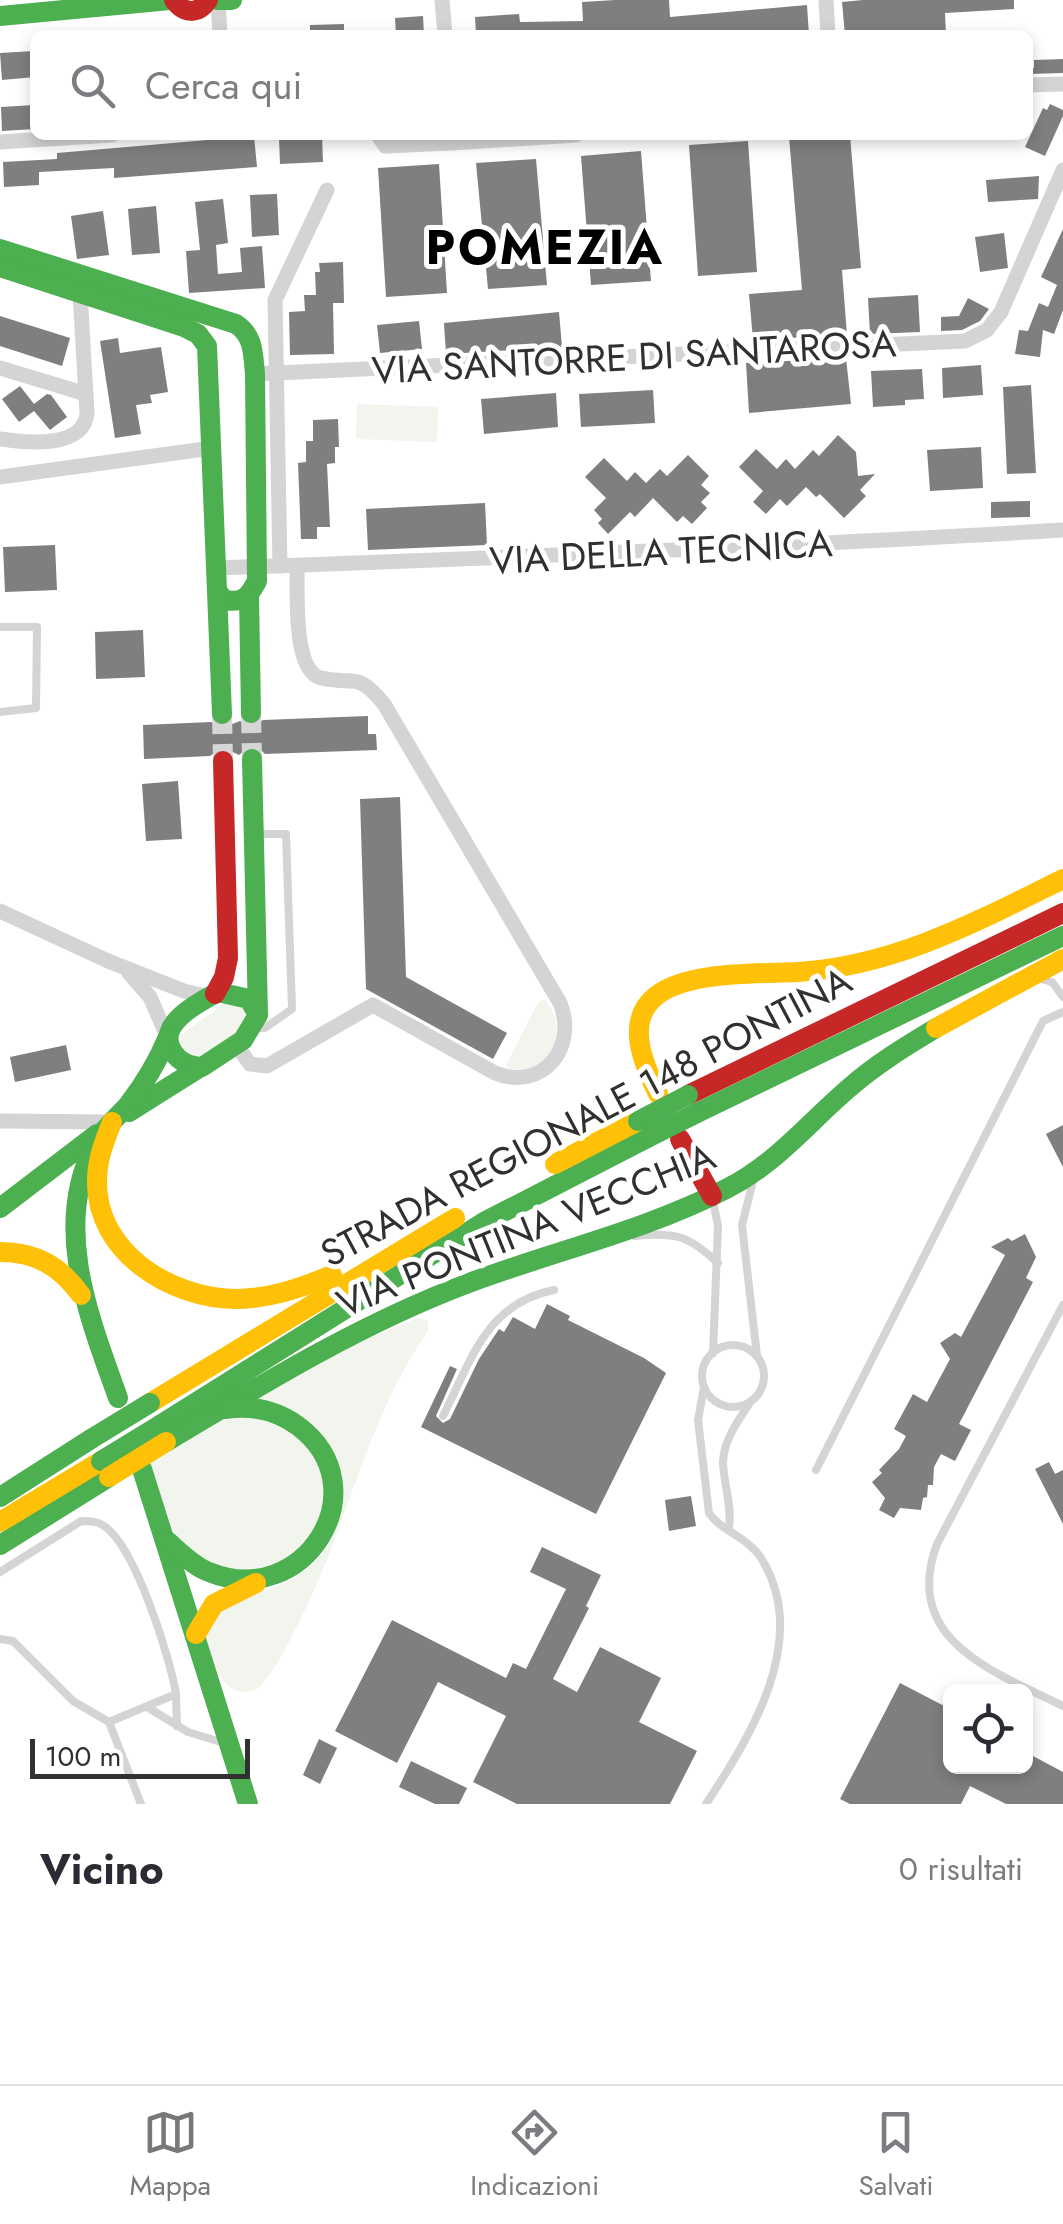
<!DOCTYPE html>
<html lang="it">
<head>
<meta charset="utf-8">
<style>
  :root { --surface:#fff; --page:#f2f2f3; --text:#2b2b33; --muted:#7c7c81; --line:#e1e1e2; --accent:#787878 }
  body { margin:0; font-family:Jost,sans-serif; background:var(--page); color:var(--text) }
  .controls { position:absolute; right:30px; bottom:30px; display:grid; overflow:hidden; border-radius:15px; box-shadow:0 5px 15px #0003 }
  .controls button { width:90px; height:90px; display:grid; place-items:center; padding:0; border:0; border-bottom:2px solid var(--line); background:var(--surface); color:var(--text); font:50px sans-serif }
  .scale { position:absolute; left:30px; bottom:25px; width:220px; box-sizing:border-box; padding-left:10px; border:5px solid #303030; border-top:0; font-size:28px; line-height:35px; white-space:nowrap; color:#303030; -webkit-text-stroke:8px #fff; paint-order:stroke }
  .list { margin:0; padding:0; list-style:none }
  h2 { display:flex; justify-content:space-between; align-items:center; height:130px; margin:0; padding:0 40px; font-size:42px }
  h2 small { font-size:32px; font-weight:400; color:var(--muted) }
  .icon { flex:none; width:55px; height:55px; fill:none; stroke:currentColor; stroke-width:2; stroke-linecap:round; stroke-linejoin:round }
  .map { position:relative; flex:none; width:1063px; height:1804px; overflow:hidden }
  .search { position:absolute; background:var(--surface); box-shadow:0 5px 15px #0003; left:30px; right:30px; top:30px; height:110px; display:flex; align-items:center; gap:25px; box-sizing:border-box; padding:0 35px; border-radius:15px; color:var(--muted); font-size:38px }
  .sheet { height:280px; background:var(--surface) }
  nav { display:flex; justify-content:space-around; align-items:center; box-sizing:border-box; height:140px; border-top:2px solid var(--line); background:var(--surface); font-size:28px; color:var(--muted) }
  nav a { display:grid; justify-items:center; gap:5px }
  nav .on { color:var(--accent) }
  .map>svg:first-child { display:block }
  .green { fill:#f1f5ed }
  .building { fill:#7f7f7f }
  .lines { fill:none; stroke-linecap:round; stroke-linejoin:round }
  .secondary-tunnel { stroke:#d6d6d6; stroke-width:20; stroke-dasharray:20 10; stroke-linecap:butt }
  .lane { stroke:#d4d4d4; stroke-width:8 }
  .street { stroke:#d4d4d4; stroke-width:15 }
  .fast { stroke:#4caf50; stroke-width:20 }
  .slow { stroke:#ffc107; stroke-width:20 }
  .jam { stroke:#c62828; stroke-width:20 }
  .fast-bridge { stroke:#4caf50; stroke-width:20 }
  .slow-bridge { stroke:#ffc107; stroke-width:20 }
  .labels { text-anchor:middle; stroke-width:10; stroke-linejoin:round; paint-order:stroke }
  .street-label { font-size:38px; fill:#303030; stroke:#fff }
  .district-label { font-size:48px; font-weight:bold; letter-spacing:2.5px; fill:#000; stroke:#fff }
</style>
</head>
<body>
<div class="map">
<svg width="1063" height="1804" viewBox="0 0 1063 1804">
  <rect width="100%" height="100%" fill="#fff"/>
  <g class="green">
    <path d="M 357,404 L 438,407 L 437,442 L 356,439 Z"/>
    <path d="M 545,1000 C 572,1031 547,1081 505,1067 L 539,1001 Z"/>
    <path d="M 226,1002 L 237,1002 L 246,1011 C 245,1036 215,1047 196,1060 L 190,1059 L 180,1045 L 181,1035 Z"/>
    <path d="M 417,1318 L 428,1321 L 428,1331 C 366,1419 348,1527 299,1622 C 288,1644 276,1669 259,1688 C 224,1705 212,1662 205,1635 C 210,1627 216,1615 222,1609 C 236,1597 264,1592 280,1585 C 330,1565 351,1514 338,1464 L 253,1400 L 335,1353 Z"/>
    <path d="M 231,1415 L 276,1419 L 320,1456 L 326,1515 L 287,1567 L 230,1575 L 181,1545 L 173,1531 L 150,1463 L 219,1419 Z"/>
  </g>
  <g class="building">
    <path d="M 615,0 L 669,0 L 670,17 L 807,5 L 809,35 L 779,35 L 779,32 L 476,35 L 475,17 L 519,14 L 520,22 L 583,21 L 582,2 Z"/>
    <path d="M 863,0 L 1014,0 L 1014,9 L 945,13 L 946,35 L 845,35 L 842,2 Z"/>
    <path d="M 423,16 L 424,35 L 396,35 L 395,18 Z"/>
    <path d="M 344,24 L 344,35 L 310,35 L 310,25 Z"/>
    <path d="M 34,51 L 35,77 L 2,80 L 0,53 Z"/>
    <path d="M 1063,59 L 1063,73 L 1028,74 L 1028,68 L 1034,68 L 1034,60 Z"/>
    <path d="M 1050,104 L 1063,110 L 1063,116 L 1045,156 L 1025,147 L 1043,108 L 1047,110 Z"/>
    <path d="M 35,105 L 35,129 L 2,131 L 1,107 Z"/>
    <path d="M 850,135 L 861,268 L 842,270 L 847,335 L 753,340 L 749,294 L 802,290 L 789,137 Z"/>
    <path d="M 254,136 L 257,167 L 114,178 L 114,168 L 39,172 L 39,185 L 4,187 L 3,162 L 57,159 L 57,153 Z"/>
    <path d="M 322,136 L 323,162 L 280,164 L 279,138 Z"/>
    <path d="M 748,141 L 757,272 L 698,276 L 689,145 Z"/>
    <path d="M 641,151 L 651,281 L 591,285 L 581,156 Z"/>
    <path d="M 536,159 L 547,285 L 488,289 L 476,163 Z"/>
    <path d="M 439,164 L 447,293 L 386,297 L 378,168 Z"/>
    <path d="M 1039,176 L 1038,199 L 988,202 L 986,180 Z"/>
    <path d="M 277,194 L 279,235 L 252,237 L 250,195 Z"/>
    <path d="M 223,199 L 228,243 L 216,245 L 218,274 L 242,272 L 240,248 L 262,246 L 265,288 L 189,293 L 186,251 L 200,250 L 195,202 Z"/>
    <path d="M 156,206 L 160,253 L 132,255 L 128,209 Z"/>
    <path d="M 103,211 L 109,255 L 77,259 L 71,216 Z"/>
    <path d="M 1063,229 L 1063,310 L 1054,334 L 1043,330 L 1040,357 L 1015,354 L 1019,330 L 1028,331 L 1039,303 L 1048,307 L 1057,285 L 1041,277 Z"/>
    <path d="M 1004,233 L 1008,268 L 980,272 L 975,237 Z"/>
    <path d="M 343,262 L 344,303 L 333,303 L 334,354 L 290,355 L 289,312 L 305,311 L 304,295 L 316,295 L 315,272 L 320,272 L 319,263 Z"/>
    <path d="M 918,295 L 920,332 L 870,334 L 868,298 Z"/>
    <path d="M 968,298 L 989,309 L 980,321 L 962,330 L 941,331 L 941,317 L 959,316 Z"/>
    <path d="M 559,312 L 562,347 L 446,354 L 444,323 Z"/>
    <path d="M 0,316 L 70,338 L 62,366 L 0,346 Z"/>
    <path d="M 419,321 L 422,349 L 380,353 L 377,325 Z"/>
    <path d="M 118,338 L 120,353 L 161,347 L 168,392 L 150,395 L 152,403 L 136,405 L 141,434 L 115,438 L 100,341 Z"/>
    <path d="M 846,358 L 851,404 L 749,413 L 746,363 Z"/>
    <path d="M 981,365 L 983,395 L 943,398 L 942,368 Z"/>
    <path d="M 922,369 L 924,399 L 905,400 L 905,405 L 873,407 L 871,371 Z"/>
    <path d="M 1031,385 L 1036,473 L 1007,474 L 1003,387 Z"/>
    <path d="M 20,386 L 34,404 L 47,394 L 51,395 L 67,417 L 50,430 L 34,411 L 19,422 L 2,399 Z"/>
    <path d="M 653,390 L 655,423 L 581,427 L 579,394 Z"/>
    <path d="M 556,393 L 558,427 L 484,434 L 481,399 Z"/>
    <path d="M 338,419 L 339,447 L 335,447 L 335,463 L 327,464 L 330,527 L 317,527 L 317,539 L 301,539 L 298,463 L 306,462 L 306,441 L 313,441 L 313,420 Z"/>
    <path d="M 838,435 L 856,452 L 858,476 L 875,474 L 860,490 L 866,496 L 844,518 L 820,494 L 816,497 L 806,487 L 787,506 L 780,499 L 766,514 L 753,502 L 763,491 L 739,467 L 756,449 L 777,469 L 786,459 L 795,469 L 813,450 L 819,456 Z"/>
    <path d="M 981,447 L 983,488 L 930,491 L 927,450 Z"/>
    <path d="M 688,455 L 709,476 L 701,485 L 710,493 L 701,502 L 707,508 L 692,524 L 683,516 L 677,522 L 653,498 L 635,517 L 630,512 L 608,534 L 598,523 L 602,519 L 594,510 L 606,498 L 585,477 L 604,458 L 627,481 L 635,472 L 646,483 L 660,469 L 667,476 Z"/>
    <path d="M 1030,501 L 1030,517 L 991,518 L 991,502 Z"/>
    <path d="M 485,503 L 487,545 L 368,550 L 366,509 Z"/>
    <path d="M 55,545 L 57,590 L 5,592 L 3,547 Z"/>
    <path d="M 143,630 L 145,677 L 96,679 L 95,632 Z"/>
    <path d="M 368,716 L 368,734 L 376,734 L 377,750 L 265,754 L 259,748 L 251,745 L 239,755 L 222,747 L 210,756 L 144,759 L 143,725 L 211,722 L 222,728 L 240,721 L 252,727 L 263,720 Z"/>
    <path d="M 178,781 L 182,839 L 146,841 L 142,784 Z"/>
    <path d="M 400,797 L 406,977 L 507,1033 L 493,1059 L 366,989 L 360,799 Z"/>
    <path d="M 66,1045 L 71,1070 L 15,1082 L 10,1057 Z"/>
    <path d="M 1063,1125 L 1063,1167 L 1046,1134 Z"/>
    <path d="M 1025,1234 L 1036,1257 L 1026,1278 L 1033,1282 L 959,1424 L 971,1430 L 955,1461 L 941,1454 L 934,1467 L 933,1485 L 928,1485 L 927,1497 L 923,1498 L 921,1510 L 900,1508 L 894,1518 L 879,1510 L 885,1498 L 872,1482 L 882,1473 L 879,1470 L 899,1449 L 906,1436 L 894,1429 L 913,1394 L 927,1402 L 950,1359 L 940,1343 L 955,1333 L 961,1337 L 1005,1255 L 991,1247 L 1008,1238 L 1012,1241 Z"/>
    <path d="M 547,1304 L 570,1316 L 568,1320 L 644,1358 L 666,1373 L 596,1514 L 421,1427 L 450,1366 L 457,1369 L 436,1416 L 443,1423 L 450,1419 L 479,1359 L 499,1329 L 504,1332 L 513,1317 L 535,1329 Z"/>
    <path d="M 1049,1462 L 1055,1474 L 1063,1470 L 1063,1524 L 1035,1469 Z"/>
    <path d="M 691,1496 L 696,1526 L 669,1531 L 665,1500 Z"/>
    <path d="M 542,1547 L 601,1575 L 586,1606 L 589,1608 L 553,1679 L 577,1692 L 600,1647 L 661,1678 L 639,1722 L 697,1751 L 670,1804 L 517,1804 L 473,1782 L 506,1716 L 438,1682 L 397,1763 L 335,1731 L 392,1620 L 506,1678 L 513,1663 L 526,1669 L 566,1589 L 530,1572 Z"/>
    <path d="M 900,1683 L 950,1709 L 950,1766 L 1028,1766 L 1033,1756 L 1063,1772 L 1063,1804 L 1006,1804 L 970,1786 L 961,1804 L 850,1804 L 840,1799 Z"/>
    <path d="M 319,1739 L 337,1748 L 320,1784 L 303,1775 Z"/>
    <path d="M 411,1761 L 467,1788 L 459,1804 L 435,1804 L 399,1787 Z"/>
  </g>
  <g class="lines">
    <g class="secondary-tunnel">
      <path d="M 251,713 L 252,759"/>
      <path d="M 222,714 L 223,761"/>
    </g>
    <g class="lane">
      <path d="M 0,627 L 37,627 L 36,708 L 0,712"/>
      <path d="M 1038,978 L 1052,982 L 1063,997"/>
      <path d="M 254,1028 L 265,1028 L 292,1009 L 286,834 L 255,834"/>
      <path d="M 754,1177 L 742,1225 L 757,1356"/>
      <path d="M 712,1196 L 718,1226 L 713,1353"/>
      <path d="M 635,1236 C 675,1232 688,1235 718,1263"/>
      <path d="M 1063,1305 L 937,1544 C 901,1641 995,1672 1063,1706"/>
      <circle cx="733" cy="1376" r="31"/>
      <path d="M 704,1387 L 698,1420 L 709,1513 C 722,1532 748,1537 761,1558 C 812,1639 750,1737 706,1804"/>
      <path d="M 443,1416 C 471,1361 486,1303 554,1290"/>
      <path d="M 816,1470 L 1043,1021 L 1063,1012"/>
      <path d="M 729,1527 C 732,1505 724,1485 723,1463 C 723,1441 738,1421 749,1404"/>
      <path d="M 0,1572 L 81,1521 C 90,1521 97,1521 104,1526 C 135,1546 170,1657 176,1694 L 109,1722 L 141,1804"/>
      <path d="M 0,1639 L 13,1641 L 73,1701 L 109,1722"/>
      <path d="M 176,1694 L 177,1726"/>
      <path d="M 147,1707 L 188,1732 L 224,1743"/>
    </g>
    <g class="street">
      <path d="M 218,0 L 220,35"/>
      <path d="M 442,0 L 445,35"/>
      <path d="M 826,0 L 828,35"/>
      <path d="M 1028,85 L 1063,84"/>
      <path d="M 378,135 L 385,146 L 452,143 L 452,135"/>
      <path d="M 0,142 L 112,135"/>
      <path d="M 452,143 L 576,135"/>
      <path d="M 0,368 L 86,394"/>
      <path d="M 255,374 L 965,341 L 987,330 L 1001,312 L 1063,170"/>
      <path d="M 0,439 C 26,443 84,449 87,413 L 80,293 L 83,285"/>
      <path d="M 0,477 L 212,448"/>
      <path d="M 280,566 L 275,300 L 327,190"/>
      <path d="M 216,568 C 499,558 781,547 1063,530"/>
      <path d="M 0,911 L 108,961 L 184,991 L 209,997"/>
      <path d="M 129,973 L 150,997 L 167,1036"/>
      <path d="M 237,1046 L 250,1064 L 267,1066 L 373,1005 L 495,1073 C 543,1092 578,1047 560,1003 L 384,704 C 356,670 356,686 321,678 C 292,671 298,591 297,565"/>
      <path d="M 0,1121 L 112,1122"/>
    </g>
    <g class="fast">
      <path d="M 217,0 L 232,0"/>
      <path d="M 0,16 L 170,0"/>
      <path d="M 0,249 L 236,324 C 254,336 253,354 255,374 L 257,581 C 248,598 243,603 224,600 L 218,592"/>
      <path d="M 0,267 L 184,327 L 198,334 L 207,346 L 222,714"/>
      <path d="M 249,596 L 251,713"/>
      <path d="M 252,759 L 258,1015 L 243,1040 L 202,1067 C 190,1066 180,1063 173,1052 C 154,1025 199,1002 218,992 L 249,999 L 258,1015"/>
      <path d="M 129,1112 L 199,1068"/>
      <path d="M 697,1113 L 1063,936"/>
      <path d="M 0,1208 L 97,1134"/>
      <path d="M 118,1398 C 90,1319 52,1228 94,1146 C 102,1130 116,1118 128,1105 C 144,1084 157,1063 167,1039"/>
      <path d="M 160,1425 L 484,1222 L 649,1137"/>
      <path d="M 166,1442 C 264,1383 362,1323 469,1283 C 554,1251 644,1231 726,1189 C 776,1164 807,1124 849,1088 C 875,1065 906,1046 936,1028"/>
      <path d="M 142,1469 L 248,1804"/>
      <path d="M 0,1497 L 91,1439"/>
      <path d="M 166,1540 C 179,1551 193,1566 209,1572 C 304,1611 381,1488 298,1426 C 276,1410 252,1405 225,1409"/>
      <path d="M 0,1545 L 109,1477"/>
    </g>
    <g class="slow">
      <path d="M 936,1028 L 1063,959"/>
      <path d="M 658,1094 C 644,1065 624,1021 656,996 C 687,971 759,974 798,972 C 895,966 978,921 1063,879"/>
      <path d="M 112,1122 C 104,1142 97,1160 97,1181 C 96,1253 171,1298 235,1299 C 269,1299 301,1288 332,1275"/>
      <path d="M 555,1164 L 638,1121"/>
      <path d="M 0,1252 C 36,1252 60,1266 81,1295"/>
      <path d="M 150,1403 L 455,1218"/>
      <path d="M 0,1522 L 101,1461"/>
      <path d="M 196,1634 L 214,1604 L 256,1583"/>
    </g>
    <g class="jam">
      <path d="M 174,0 C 184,14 198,15 208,0"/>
      <path d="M 215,994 L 224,977 L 228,958 L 223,761"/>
      <path d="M 688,1095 L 1063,913"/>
      <path d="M 680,1139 L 712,1196"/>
    </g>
    <g class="fast-bridge">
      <path d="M 638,1121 L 688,1095"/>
      <path d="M 649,1137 L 697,1113"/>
      <path d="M 91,1439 L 150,1403"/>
      <path d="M 101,1461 L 160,1425"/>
    </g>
    <path class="slow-bridge" d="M 109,1477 L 166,1442"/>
  </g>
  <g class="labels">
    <g class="street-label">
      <text transform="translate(634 357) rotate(-3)" y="13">VIA SANTORRE DI SANTAROSA</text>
      <text transform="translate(661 552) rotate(-3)" y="13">VIA DELLA TECNICA</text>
      <text transform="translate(586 1117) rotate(-28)" y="13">STRADA REGIONALE 148 PONTINA</text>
      <text transform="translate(526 1230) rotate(-22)" y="13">VIA PONTINA VECCHIA</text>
    </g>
    <g class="district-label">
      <text x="545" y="264">POMEZIA</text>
    </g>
  </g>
</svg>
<div class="controls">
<button><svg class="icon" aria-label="locate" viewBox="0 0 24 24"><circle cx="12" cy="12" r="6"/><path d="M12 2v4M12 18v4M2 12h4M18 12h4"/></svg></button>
</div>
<div class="scale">100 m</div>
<div class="search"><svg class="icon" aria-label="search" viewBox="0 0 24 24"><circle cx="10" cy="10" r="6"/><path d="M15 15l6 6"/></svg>Cerca qui</div>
</div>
<section class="sheet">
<h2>Vicino<small>0 risultati</small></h2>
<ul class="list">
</ul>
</section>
<nav>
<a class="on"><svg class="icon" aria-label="map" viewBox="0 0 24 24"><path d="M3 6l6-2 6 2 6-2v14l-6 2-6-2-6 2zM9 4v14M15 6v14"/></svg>Mappa</a>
<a><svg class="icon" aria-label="directions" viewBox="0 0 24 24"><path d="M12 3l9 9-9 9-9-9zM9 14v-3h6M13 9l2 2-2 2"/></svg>Indicazioni</a>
<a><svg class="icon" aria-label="saved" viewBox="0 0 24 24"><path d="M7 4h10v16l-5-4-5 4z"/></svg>Salvati</a>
</nav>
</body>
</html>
